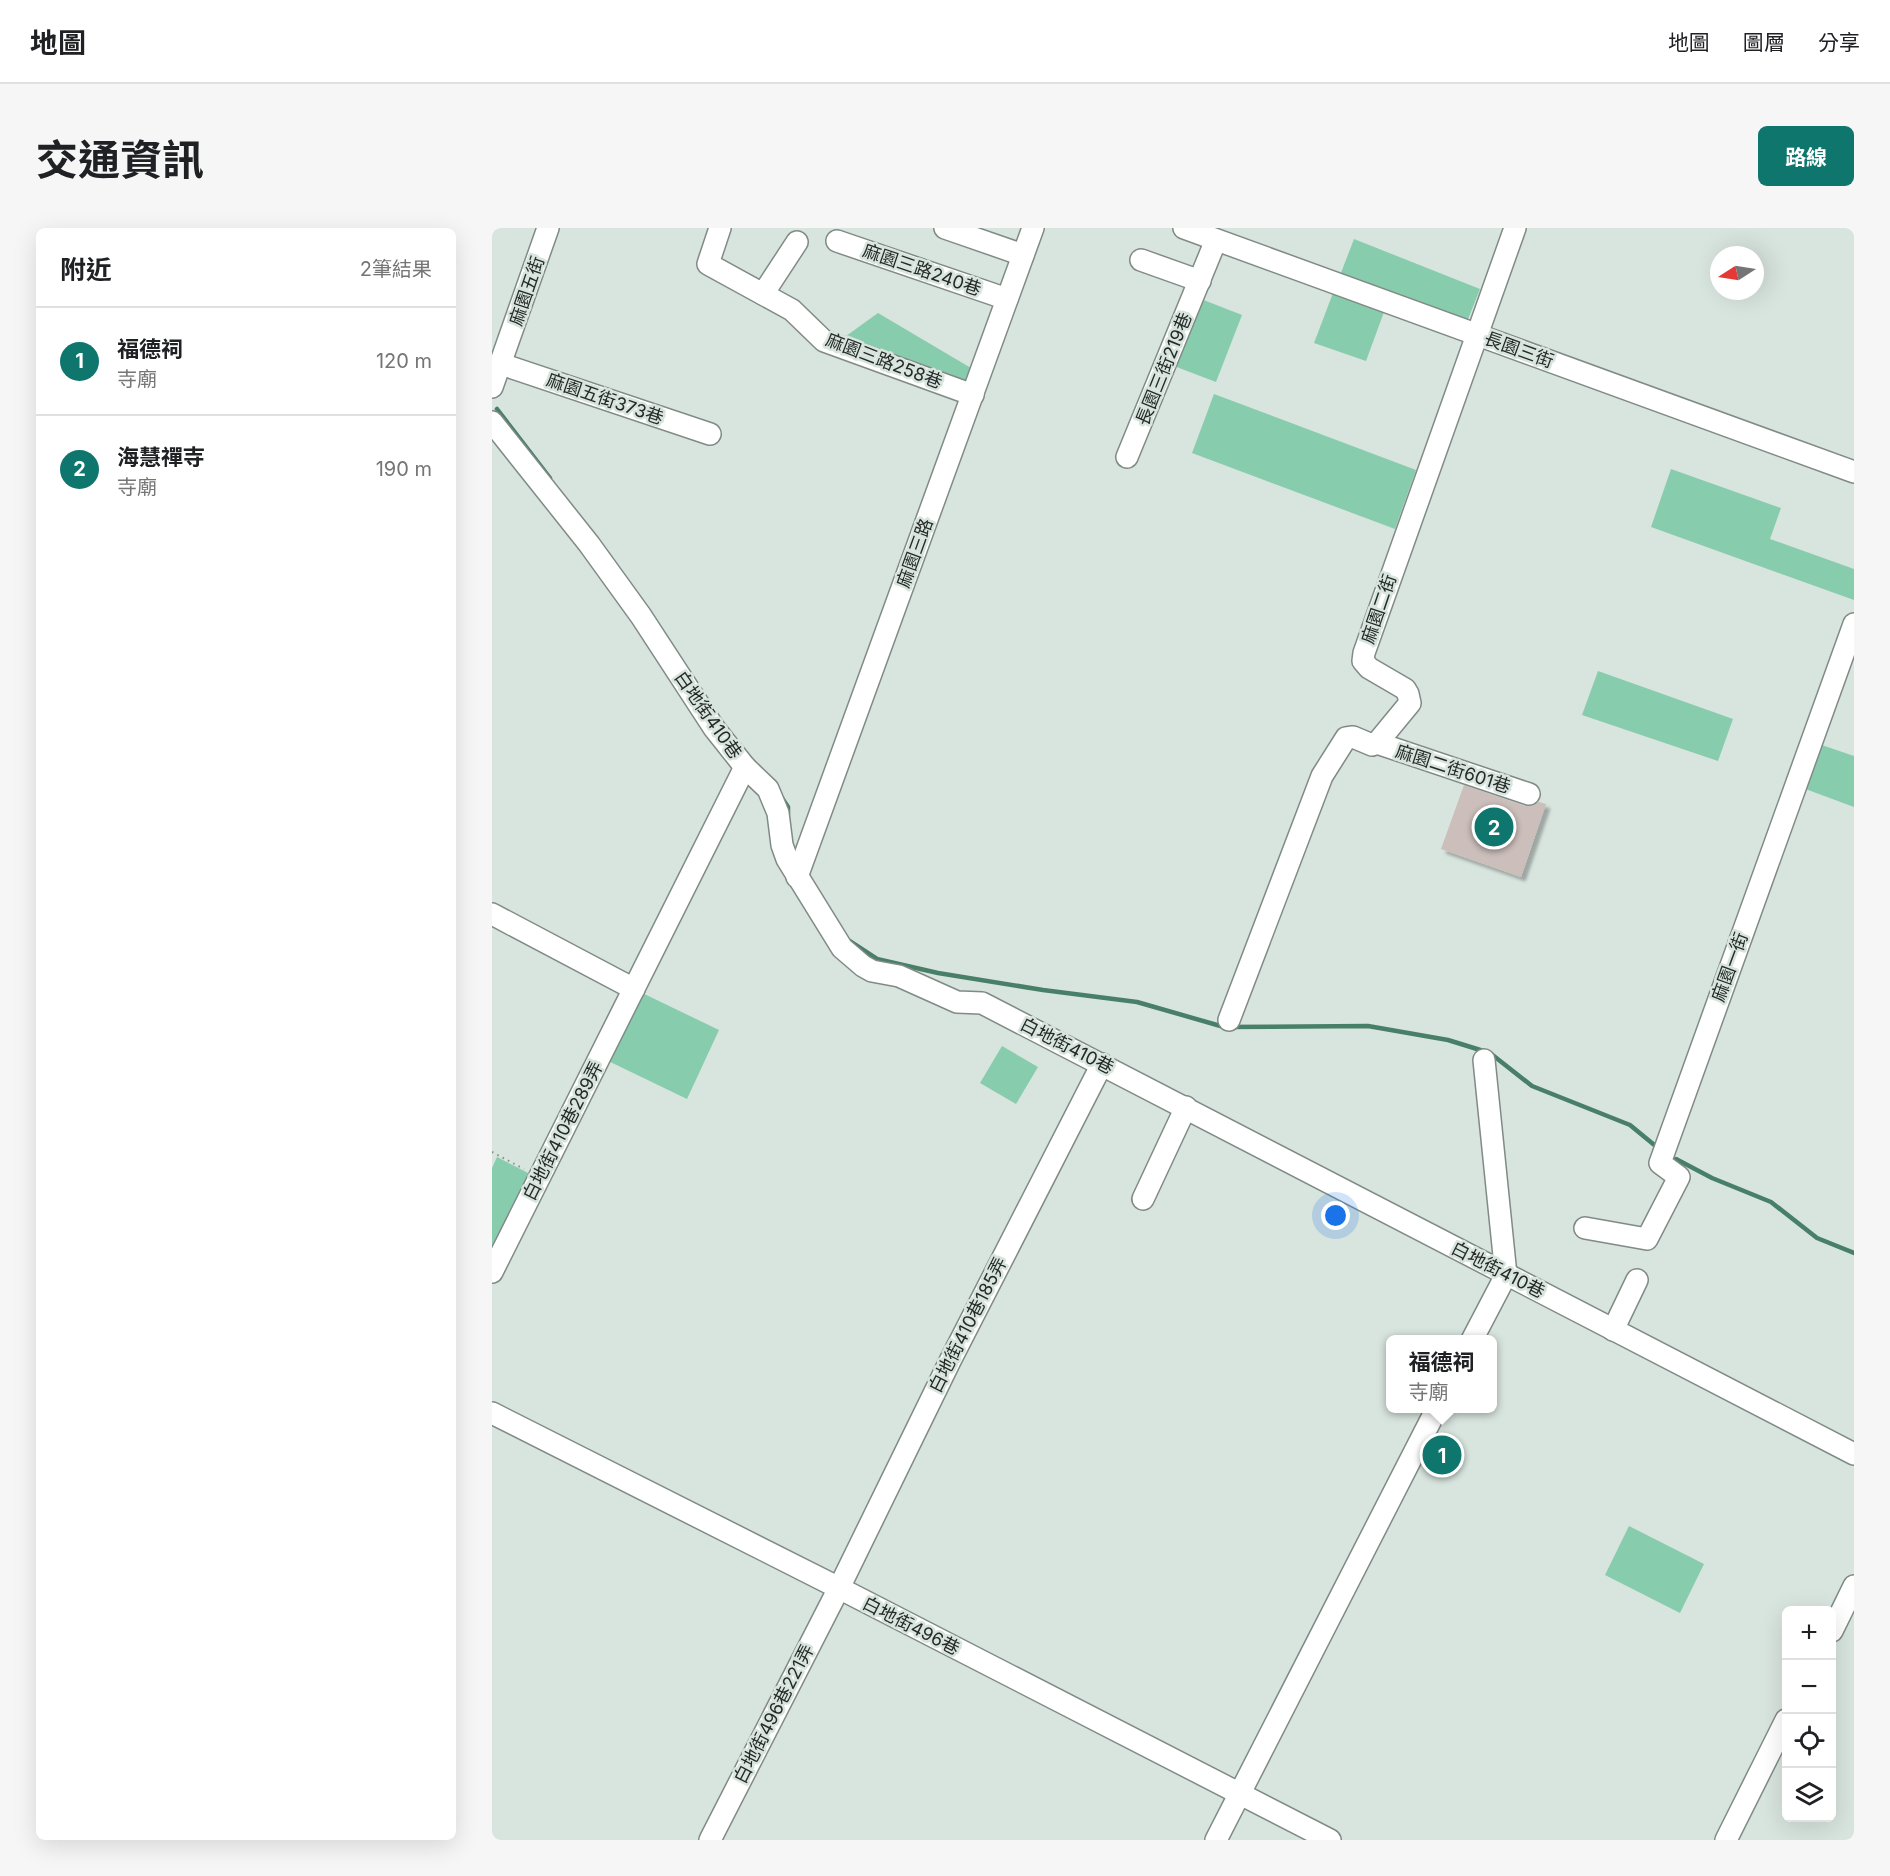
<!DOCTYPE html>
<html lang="zh-TW">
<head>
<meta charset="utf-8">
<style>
  :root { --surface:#fff; --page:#f6f6f6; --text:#202124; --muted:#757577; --line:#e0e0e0; --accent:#0f766e }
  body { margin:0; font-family:Inter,"Noto Sans TC",sans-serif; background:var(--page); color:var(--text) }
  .controls { position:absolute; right:18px; bottom:18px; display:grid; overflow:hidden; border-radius:9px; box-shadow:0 6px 24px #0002 }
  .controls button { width:54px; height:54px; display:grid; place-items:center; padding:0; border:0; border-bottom:2px solid var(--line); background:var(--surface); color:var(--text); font:30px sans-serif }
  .compass { position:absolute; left:1218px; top:18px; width:54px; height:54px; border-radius:50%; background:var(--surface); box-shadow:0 6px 24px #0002; rotate:258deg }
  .you { position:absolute; left:844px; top:988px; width:21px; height:21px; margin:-15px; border:4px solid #fff; border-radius:50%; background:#1a73e8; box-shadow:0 0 0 9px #1a73e833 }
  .badge { display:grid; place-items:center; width:39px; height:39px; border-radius:50%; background:var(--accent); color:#fff; font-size:20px; font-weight:700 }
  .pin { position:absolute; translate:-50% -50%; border:3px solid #fff; box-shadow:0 2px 6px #0006 }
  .popup { position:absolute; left:894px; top:1107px; width:111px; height:78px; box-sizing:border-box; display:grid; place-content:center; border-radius:9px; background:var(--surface); filter:drop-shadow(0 2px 4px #0005); font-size:20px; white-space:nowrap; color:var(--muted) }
  .popup b { font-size:22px; color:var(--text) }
  .popup::after { content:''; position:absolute; left:50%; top:100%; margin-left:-12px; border:12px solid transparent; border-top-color:var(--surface) }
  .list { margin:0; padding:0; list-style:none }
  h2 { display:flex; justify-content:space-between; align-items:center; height:78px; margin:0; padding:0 24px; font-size:26px }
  h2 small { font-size:20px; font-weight:400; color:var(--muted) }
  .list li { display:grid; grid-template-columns:39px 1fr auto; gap:18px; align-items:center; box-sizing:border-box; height:108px; padding:0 24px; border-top:2px solid var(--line) }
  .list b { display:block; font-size:22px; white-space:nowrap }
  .list p { margin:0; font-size:20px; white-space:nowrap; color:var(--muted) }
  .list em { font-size:20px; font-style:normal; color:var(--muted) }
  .icon { flex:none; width:33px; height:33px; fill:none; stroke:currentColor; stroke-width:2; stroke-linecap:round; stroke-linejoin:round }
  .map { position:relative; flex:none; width:1362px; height:1612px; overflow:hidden; border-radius:9px }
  header { display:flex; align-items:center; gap:36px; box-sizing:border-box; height:84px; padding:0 30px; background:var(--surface); border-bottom:2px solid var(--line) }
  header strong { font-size:28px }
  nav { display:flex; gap:33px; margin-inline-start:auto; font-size:21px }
  .intro { display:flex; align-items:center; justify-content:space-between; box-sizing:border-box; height:144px; padding:0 36px }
  h1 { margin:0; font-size:42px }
  .button { padding:15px 27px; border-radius:9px; background:var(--accent); color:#fff; font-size:21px; font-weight:700 }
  main { display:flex; gap:36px; padding:0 36px }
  aside { flex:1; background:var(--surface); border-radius:9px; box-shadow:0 6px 24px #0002 }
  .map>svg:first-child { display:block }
  .green { fill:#88ccae }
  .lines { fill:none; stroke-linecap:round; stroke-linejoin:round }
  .stream { stroke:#477f68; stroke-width:4.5 }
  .building { fill:#cbbebb; filter:url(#shadow) }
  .minor-casing { stroke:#808b86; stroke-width:24 }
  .path { stroke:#858e8a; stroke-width:2; stroke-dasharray:1.5 4.5; stroke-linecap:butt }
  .minor { stroke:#fff; stroke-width:21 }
  .labels { text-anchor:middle; stroke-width:5; stroke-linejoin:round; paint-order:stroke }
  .street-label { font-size:18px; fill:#252a28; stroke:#d8e4de }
</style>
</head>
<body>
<header>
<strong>地圖</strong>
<nav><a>地圖</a><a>圖層</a><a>分享</a></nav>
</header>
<div class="intro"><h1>交通資訊</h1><a class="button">路線</a></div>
<main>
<aside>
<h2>附近<small>2筆結果</small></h2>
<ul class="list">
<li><span class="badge">1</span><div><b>福德祠</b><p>寺廟</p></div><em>120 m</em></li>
<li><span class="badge">2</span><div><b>海慧禪寺</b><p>寺廟</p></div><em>190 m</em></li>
</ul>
</aside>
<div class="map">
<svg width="1362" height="1612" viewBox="0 0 1362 1612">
  <defs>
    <filter id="shadow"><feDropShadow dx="4.5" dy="4.5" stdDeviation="1.5" flood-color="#0004"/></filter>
  </defs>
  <rect width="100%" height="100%" fill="#d8e4de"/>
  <g class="green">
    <path d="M 862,11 L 988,61 L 973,99 L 847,50 Z"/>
    <path d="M 841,65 L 892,84 L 874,133 L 822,115 Z"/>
    <path d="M 709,71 L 750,87 L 724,154 L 682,138 Z"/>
    <path d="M 386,85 L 479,140 L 471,160 L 343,116 Z"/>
    <path d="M 722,166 L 924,242 L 903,301 L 700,225 Z"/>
    <path d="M 1179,241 L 1289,280 L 1278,311 L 1362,341 L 1362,372 L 1159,299 Z"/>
    <path d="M 1106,443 L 1241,491 L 1226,533 L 1090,487 Z"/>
    <path d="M 1324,515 L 1362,528 L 1362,579 L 1308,559 Z"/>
    <path d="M 144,762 L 227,802 L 195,871 L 110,830 Z"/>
    <path d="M 510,818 L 546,839 L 524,876 L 488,855 Z"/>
    <path d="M 5,929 L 38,946 L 0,1022 L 0,940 Z"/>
    <path d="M 1137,1298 L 1212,1336 L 1188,1385 L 1113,1347 Z"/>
  </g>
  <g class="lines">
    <g class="stream">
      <path d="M 5,181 L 58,250"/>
      <path d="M 290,570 L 296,579 L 296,586"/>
      <path d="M 356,712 L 385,731 L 446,745 L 551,762 L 645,774 L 732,799 L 876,798 L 956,812 L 998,825 L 1040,858 L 1138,897 L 1166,920"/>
      <path d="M 1184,931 L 1220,950 L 1279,974 L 1325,1010 L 1362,1025"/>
    </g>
  </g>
  <path class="building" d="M 972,557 L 1033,578 L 1040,578 L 1047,574 L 1054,576 L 1029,649 L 949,621 Z"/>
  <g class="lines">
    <defs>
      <g id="minor">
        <path d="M 228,0 L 216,36 L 300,82 L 332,113 L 481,167"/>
        <path d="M 453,0 L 531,27"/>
        <path d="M 692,0 L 1362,244"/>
        <path d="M 345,13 L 515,71"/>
        <path d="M 649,32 L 708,53"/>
        <path d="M 271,66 L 305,14"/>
        <path d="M 9,136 L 218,206"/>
        <path d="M 0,159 L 56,0"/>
        <path d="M 0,194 L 97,316 L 149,388 L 222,500 L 253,539 L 276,561 L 286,585 L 290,617 L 295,631 L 350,720 L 371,738 L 380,743 L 407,748 L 465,774 L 490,775 L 1362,1226"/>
        <path d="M 635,229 L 724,12"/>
        <path d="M 885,515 L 1037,566"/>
        <path d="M 305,649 L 541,0"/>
        <path d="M 0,686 L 142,761"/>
        <path d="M 737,792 L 830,548 L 854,510 L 861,509 L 880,517 L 885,515 L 918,475 L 916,466 L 913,461 L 877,440 L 871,433 L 872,425 L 1023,0"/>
        <path d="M 651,971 L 694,879"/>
        <path d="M 1093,1000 L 1155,1011 L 1187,949 L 1168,935 L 1362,396"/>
        <path d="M 0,1044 L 253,539"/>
        <path d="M 1121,1102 L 1145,1052"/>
        <path d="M 980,1112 L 1014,1047 L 992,832"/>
        <path d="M 0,1185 L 347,1360 L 838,1612"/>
        <path d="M 1340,1403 L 1362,1358"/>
        <path d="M 218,1612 L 347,1360 L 458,1133 L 610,836"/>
        <path d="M 724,1612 L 945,1180"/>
        <path d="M 1234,1612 L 1294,1492"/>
      </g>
    </defs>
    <use href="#minor" class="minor-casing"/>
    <path class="path" d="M 0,924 L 32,941"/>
    <use href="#minor" class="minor"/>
  </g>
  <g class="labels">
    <g class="street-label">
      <text transform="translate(430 42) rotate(19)" y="6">麻園三路240巷</text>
      <text transform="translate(35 63) rotate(-71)" y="6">麻園五街</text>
      <text transform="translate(1027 122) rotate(20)" y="6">長園三街</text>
      <text transform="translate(392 133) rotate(21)" y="6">麻園三路258巷</text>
      <text transform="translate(672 141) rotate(-68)" y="6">長園三街219巷</text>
      <text transform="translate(113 171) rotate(19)" y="6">麻園五街373巷</text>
      <text transform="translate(423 325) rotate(-70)" y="6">麻園三路</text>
      <text transform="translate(887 381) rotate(-71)" y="6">麻園二街</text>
      <text transform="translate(216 487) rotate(55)" y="6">白地街410巷</text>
      <text transform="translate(961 541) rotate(18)" y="6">麻園二街601巷</text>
      <text transform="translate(1238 739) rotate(-70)" y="6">麻園一街</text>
      <text transform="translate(575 818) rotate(27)" y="6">白地街410巷</text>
      <text transform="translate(71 903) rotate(-63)" y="6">白地街410巷289弄</text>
      <text transform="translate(1006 1042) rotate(27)" y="6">白地街410巷</text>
      <text transform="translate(476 1097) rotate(-63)" y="6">白地街410巷185弄</text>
      <text transform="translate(419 1398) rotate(27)" y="6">白地街496巷</text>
      <text transform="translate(282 1486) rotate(-63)" y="6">白地街496巷221弄</text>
    </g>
  </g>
</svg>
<div class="controls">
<button>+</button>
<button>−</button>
<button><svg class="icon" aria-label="locate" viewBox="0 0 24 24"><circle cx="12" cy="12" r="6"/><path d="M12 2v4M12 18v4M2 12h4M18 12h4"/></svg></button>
<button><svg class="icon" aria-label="layers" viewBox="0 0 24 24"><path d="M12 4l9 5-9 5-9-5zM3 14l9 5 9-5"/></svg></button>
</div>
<svg class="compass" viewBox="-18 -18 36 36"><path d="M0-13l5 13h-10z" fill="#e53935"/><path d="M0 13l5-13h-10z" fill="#757577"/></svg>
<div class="you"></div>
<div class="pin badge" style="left:950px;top:1227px">1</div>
<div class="popup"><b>福德祠</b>寺廟</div>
<div class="pin badge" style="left:1002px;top:599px">2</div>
</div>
</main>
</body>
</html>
